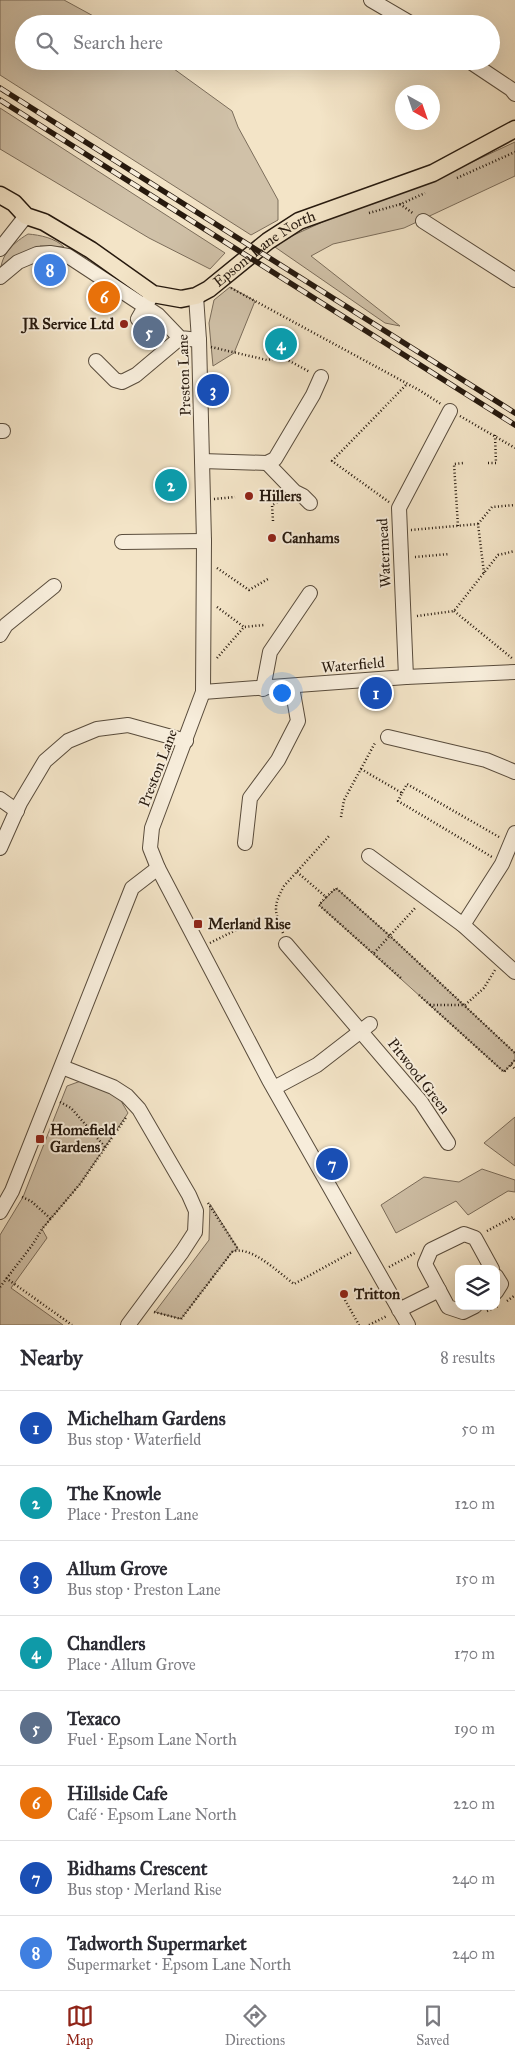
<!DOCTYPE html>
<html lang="en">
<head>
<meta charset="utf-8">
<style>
  :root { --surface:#fff; --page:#f2f2f3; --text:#2b2b33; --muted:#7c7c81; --line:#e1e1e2; --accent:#8f2418 }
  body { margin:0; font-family:"IM FELL Great Primer",serif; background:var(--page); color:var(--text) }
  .controls { position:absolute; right:15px; bottom:15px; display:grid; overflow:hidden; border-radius:10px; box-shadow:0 5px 20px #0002 }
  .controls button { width:45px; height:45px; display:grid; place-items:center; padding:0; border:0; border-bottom:1px solid var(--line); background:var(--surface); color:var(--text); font:25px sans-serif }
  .compass { position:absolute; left:395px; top:85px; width:45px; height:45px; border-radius:50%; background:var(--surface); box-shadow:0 5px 20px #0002; rotate:140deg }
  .you { position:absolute; left:281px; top:692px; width:18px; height:18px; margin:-12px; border:4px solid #fff; border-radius:50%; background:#1a73e8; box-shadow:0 0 0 8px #1a73e833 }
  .badge { display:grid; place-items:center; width:32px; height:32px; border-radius:50%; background:var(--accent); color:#fff; font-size:16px; font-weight:700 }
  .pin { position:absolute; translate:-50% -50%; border:2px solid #fff; box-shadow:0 1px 5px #0006 }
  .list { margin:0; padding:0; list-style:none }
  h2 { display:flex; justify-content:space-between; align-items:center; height:65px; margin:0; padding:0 20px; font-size:21px }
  h2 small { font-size:16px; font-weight:400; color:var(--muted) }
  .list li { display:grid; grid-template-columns:32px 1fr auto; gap:15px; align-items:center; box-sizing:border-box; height:75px; padding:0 20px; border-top:1px solid var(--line) }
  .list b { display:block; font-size:19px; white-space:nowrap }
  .list p { margin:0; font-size:16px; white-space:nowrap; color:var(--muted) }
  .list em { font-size:16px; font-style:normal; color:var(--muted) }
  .icon { flex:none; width:28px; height:28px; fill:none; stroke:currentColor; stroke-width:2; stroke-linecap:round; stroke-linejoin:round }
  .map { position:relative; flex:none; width:515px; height:1325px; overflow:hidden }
  .search { position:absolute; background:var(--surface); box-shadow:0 5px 20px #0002; left:15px; right:15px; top:15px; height:55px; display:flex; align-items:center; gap:12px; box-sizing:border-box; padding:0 18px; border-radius:28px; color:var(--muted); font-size:19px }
  .sheet { height:665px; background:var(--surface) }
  nav { display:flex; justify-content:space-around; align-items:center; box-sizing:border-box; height:70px; border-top:1px solid var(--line); background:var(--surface); font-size:14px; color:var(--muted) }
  nav a { display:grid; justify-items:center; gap:2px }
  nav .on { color:var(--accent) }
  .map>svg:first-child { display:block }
  .green { fill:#d0c1a8; stroke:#7b6d5b }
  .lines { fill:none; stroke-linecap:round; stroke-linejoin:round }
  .minor-tunnel { stroke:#cabba2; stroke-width:14; stroke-dasharray:14 7; stroke-linecap:butt }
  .minor-casing { stroke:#594c3c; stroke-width:16 }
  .major-casing { stroke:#26190e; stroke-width:19 }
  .path { stroke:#26190e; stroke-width:2.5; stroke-dasharray:1 2.5; stroke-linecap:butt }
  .minor { stroke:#f7eddb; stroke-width:14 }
  .major { stroke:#f3e4c7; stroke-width:16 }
  .rail-casing { stroke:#26190e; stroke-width:5.5 }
  .rail { stroke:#f7eddb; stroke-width:4; stroke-dasharray:11; stroke-linecap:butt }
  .poi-dot { fill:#8f2418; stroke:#f7eddb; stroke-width:2 }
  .labels { text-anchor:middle; stroke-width:4; stroke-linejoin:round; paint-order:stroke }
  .street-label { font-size:15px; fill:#26190e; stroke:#f7eddb }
  .poi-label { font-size:15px; font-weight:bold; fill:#26190e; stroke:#f7eddb; text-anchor:start }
</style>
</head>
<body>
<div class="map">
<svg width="515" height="1325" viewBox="0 0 515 1325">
  <rect width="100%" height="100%" fill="#f3e4c7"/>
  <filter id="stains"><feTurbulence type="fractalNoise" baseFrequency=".004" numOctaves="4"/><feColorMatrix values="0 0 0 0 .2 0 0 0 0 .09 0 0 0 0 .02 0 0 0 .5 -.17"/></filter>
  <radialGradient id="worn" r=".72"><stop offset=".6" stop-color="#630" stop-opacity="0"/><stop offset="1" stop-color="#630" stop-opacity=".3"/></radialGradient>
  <g class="green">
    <path d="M 0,0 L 64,0 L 108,24 L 24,24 L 24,61 L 163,61 L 232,111 L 238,127 L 278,200 L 278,220 L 251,235 L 0,75 Z"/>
    <path d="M 0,108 L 225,253 L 210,269 L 149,238 L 0,149 Z"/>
    <path d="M 515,142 L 515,176 L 404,228 L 333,244 L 311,256 L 400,326 L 385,323 L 272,245 L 351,209 L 440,177 Z"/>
    <path d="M 28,234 C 40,235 55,238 64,247 L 40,246 L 37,254 L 0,277 C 0,256 10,245 28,234 Z"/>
    <path d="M 230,287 L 255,301 L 234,353 L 213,366 L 209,323 L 214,300 Z"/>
    <path d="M 336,888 L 390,936 L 515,1053 L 515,1060 L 504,1072 L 319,905 Z"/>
    <path d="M 89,1078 L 113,1087 L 128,1113 L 80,1184 L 42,1229 L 47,1238 L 11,1288 L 63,1325 L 0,1325 L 0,1235 L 23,1197 L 67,1086 Z"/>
    <path d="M 515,1117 L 515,1166 L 484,1143 Z"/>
    <path d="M 482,1169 L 515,1180 L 515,1192 L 508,1191 L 468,1215 L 456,1201 L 396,1233 L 381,1205 L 424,1177 L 459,1182 Z"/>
    <path d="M 210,1204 L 238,1249 L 232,1252 L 181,1319 L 155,1312 L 209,1240 Z"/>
  </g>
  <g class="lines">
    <path class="minor-tunnel" d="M 145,328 L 161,347"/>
    <defs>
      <g id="minor">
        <path d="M 371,0 L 412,24"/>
        <path d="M 469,61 L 511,89 L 515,94"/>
        <path d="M 423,221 L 515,280"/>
        <path d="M 0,249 L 26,216"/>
        <path d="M 0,277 L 18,262 L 37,254 L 50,253 L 68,256 L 158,315 L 180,338 L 199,340"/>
        <path d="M 196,296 L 199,340 L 204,541 L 203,692 L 152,828 L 150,848 L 158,868 L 269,1080 L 408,1325"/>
        <path d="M 145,328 L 138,319 L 150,298"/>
        <path d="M 96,361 L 115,380 L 122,382 L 136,375 L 180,338"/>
        <path d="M 0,431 L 3,431"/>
        <path d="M 202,461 L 267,463 L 275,459 L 313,395 L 321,377"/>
        <path d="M 267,463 L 295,492 L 303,496 L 310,503"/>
        <path d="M 122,542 L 204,541"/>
        <path d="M 0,635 L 6,625 L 54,586"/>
        <path d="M 406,677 L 399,508 L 450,411"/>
        <path d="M 263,689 L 270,652 L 310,593"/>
        <path d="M 203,692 L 406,677 L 515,672"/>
        <path d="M 388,737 L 486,760 L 515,772"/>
        <path d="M 0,799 L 17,811"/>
        <path d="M 245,843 L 250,798 L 278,760 L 298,721 L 292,687"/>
        <path d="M 0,848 L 20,803 L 45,761 L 68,741 L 97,729 L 128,725 L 186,741"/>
        <path d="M 369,856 L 463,925 L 515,972"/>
        <path d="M 463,925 L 502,864 L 515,833"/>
        <path d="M 286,944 L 421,1102 L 448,1143"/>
        <path d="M 62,1067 L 113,1087 L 127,1096 L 139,1109 L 189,1195 L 196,1211 L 195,1232 L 182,1252 L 128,1325"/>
        <path d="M 274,1088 L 317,1065 L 370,1024"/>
        <path d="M 0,1212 L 12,1191 L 132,888 L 158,868"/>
        <path d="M 496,1276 L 501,1284 L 496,1292"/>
        <path d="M 475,1306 L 463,1312 L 448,1307 L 425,1264 L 431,1250 L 464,1234 L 475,1238 L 492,1269"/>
        <path d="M 399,1310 L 439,1290"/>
      </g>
      <g id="major">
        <path id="s1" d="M 0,195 L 14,203 L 26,216 L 44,222 L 91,250 L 153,294 L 181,299 L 196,296 L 209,289 L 268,241 L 299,221 L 433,173 L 515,129"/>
      </g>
    </defs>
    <use href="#minor" class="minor-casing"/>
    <use href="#major" class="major-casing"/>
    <g class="path">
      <path d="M 457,178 L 515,152"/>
      <path d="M 400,204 L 414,214"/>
      <path d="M 369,213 L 401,204 L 425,193"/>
      <path d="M 231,288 L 419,390 L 441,404"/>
      <path d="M 211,347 L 267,360 L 282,357 L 310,372"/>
      <path d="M 460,416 L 515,448"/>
      <path d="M 488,463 L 496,463 L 495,435"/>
      <path d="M 214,499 L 235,497"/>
      <path d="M 389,502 L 332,461 L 407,384"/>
      <path d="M 273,521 L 272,505 L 283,499"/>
      <path d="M 478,524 L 492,507 L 515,505"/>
      <path d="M 458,526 L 454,464 L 464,463"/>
      <path d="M 411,530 L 478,524 L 484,573"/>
      <path d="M 415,557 L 449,554"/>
      <path d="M 217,568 L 249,590 L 268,579"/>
      <path d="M 217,607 L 244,627"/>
      <path d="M 454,611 L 513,659"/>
      <path d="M 417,616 L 454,611 L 498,555 L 515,551"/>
      <path d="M 217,658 L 244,627 L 264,625"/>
      <path d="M 377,693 L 378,709"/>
      <path d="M 361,769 L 402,793 L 398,801 L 492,857"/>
      <path d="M 402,793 L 407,784 L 499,837"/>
      <path d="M 341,817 L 344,800 L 375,743"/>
      <path d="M 297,872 L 326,897 L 319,905 L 402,979"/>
      <path d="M 326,897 L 336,888 L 390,936 L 515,1053"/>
      <path d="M 283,933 C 275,911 272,908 284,886 L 330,835"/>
      <path d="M 210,943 L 256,920"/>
      <path d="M 374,953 L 416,907"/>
      <path d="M 419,995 L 504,1072 L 515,1060"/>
      <path d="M 430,1005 L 465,1005 L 484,988 L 495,970"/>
      <path d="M 511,1065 L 515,1069"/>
      <path d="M 60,1102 L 71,1108 L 105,1147"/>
      <path d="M 22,1197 L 31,1201 L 51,1219"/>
      <path d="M 208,1203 L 238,1249"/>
      <path d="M 487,1231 L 513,1217 L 515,1221"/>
      <path d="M 389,1267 L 415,1253"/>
      <path d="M 6,1278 L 72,1325"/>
      <path d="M 0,1287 L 33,1244 L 42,1229 L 80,1184 L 127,1116"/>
      <path d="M 345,1300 L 359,1325"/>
      <path d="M 507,1301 L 514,1296"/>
      <path d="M 487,1311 L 498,1306"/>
      <path d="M 154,1312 L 181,1319 L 232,1252 C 250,1244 279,1273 294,1284 L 352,1252"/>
      <path d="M 369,1325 L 387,1316"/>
    </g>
    <use href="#minor" class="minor"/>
    <use href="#major" class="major"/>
    <defs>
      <g id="rail">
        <path d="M 0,88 L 515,413"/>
        <path d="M 0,100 L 515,425"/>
      </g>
    </defs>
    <use href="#rail" class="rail-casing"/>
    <use href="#rail" class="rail"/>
  </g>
  <g class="poi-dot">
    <circle cx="124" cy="324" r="5"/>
    <circle cx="249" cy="496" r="5"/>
    <circle cx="272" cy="538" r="5"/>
    <rect x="193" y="919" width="10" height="10" rx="2.5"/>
    <rect x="35" y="1134" width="10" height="10" rx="2.5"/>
    <circle cx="344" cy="1294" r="5"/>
  </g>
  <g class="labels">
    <g class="street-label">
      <text dy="5" stroke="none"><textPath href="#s1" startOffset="311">Epsom Lane North</textPath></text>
      <text transform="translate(184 375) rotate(-92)" y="5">Preston Lane</text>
      <text transform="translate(384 553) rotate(-93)" y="5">Watermead</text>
      <text transform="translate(353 665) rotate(-5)" y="5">Waterfield</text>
      <text transform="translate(158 768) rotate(-69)" y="5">Preston Lane</text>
      <text transform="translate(419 1076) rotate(52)" y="5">Pitwood Green</text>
    </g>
    <g class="poi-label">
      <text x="114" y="329" text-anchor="end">JR Service Ltd</text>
      <text x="259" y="501">Hillers</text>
      <text x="282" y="543">Canhams</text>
      <text x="208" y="929">Merland Rise</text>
      <text x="50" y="1135">Homefield<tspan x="50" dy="17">Gardens</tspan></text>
      <text x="354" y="1299">Tritton</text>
    </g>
  </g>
  <rect width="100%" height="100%" filter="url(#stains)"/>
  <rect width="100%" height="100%" fill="url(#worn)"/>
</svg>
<div class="controls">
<button><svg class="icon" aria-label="layers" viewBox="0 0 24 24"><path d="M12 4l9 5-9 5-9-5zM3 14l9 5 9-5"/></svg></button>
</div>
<svg class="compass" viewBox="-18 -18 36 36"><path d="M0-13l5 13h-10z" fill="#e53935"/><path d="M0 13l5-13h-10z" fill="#7c7c81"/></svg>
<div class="you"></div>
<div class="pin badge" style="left:376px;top:693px;background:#1a4fb4">1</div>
<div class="pin badge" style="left:171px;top:485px;background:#0f9aa8">2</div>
<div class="pin badge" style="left:213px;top:390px;background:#1a4fb4">3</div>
<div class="pin badge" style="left:281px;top:344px;background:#0f9aa8">4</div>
<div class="pin badge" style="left:149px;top:332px;background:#5c6f8a">5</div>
<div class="pin badge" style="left:104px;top:297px;background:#e8710a">6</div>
<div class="pin badge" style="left:332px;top:1164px;background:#1a4fb4">7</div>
<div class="pin badge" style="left:50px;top:270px;background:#3f7fe0">8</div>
<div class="search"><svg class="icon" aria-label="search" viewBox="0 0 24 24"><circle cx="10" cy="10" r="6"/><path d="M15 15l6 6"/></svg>Search here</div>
</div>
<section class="sheet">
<h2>Nearby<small>8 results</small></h2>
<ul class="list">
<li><span class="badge" style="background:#1a4fb4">1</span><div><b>Michelham Gardens</b><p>Bus stop · Waterfield</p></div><em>50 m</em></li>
<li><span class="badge" style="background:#0f9aa8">2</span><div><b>The Knowle</b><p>Place · Preston Lane</p></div><em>120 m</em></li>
<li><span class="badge" style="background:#1a4fb4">3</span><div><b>Allum Grove</b><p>Bus stop · Preston Lane</p></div><em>150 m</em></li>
<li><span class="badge" style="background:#0f9aa8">4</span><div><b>Chandlers</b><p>Place · Allum Grove</p></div><em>170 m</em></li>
<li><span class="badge" style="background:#5c6f8a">5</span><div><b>Texaco</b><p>Fuel · Epsom Lane North</p></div><em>190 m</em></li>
<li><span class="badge" style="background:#e8710a">6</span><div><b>Hillside Cafe</b><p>Café · Epsom Lane North</p></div><em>220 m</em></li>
<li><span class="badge" style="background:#1a4fb4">7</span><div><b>Bidhams Crescent</b><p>Bus stop · Merland Rise</p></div><em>240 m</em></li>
<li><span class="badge" style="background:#3f7fe0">8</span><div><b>Tadworth Supermarket</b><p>Supermarket · Epsom Lane North</p></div><em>240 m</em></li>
</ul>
</section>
<nav>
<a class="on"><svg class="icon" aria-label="map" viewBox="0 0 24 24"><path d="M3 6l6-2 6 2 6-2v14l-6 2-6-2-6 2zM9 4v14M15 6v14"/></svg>Map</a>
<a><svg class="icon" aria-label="directions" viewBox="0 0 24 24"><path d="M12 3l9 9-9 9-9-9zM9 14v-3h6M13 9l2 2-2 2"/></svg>Directions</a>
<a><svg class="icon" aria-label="saved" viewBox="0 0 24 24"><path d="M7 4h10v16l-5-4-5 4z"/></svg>Saved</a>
</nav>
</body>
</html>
